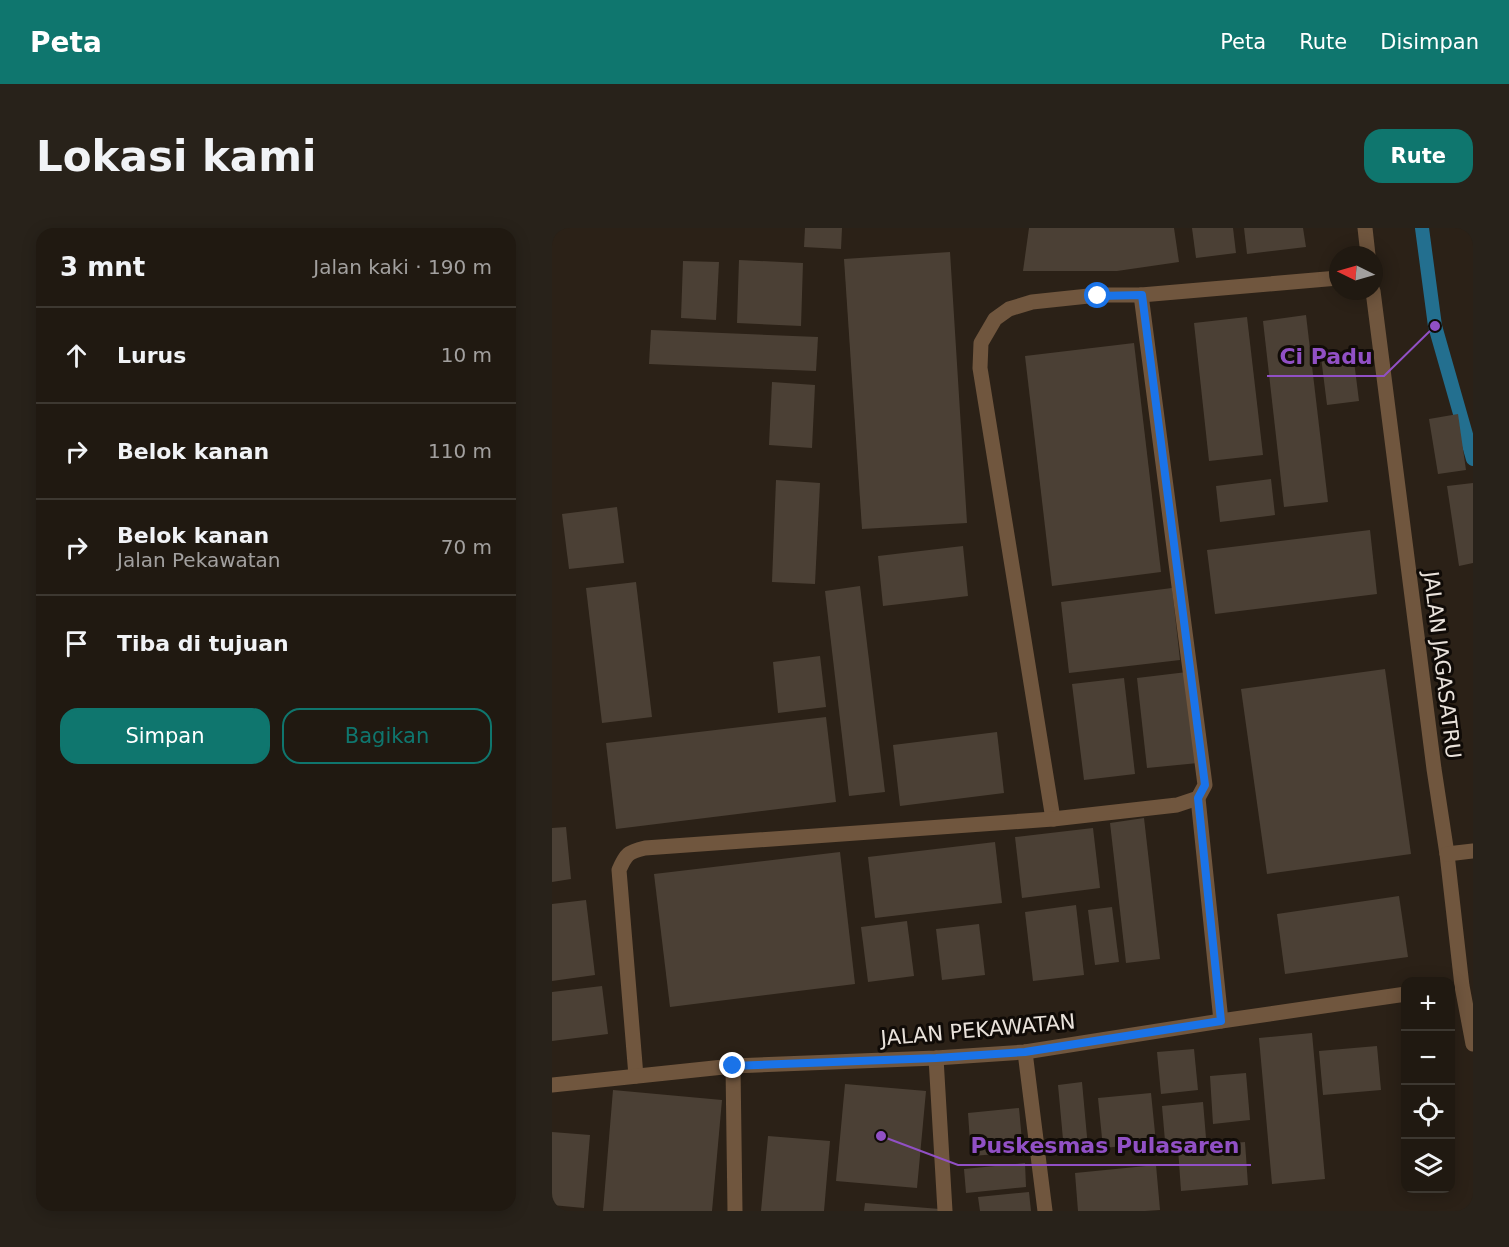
<!DOCTYPE html>
<html lang="id">
<head>
<meta charset="utf-8">
<style>
  :root { --surface:#201911; --page:#28221a; --text:#f1f3f6; --muted:#a2a09f; --line:#3d3831; --accent:#0f766e }
  body { margin:0; font-family:"DejaVu Sans",sans-serif; background:var(--page); color:var(--text) }
  .controls { position:absolute; right:18px; bottom:18px; display:grid; overflow:hidden; border-radius:12px; box-shadow:0 3px 15px #0003 }
  .controls button { width:54px; height:54px; display:grid; place-items:center; padding:0; border:0; border-bottom:2px solid var(--line); background:var(--surface); color:var(--text); font:30px sans-serif }
  .compass { position:absolute; left:777px; top:18px; width:54px; height:54px; border-radius:50%; background:var(--surface); box-shadow:0 3px 15px #0003; rotate:275deg }
  .stop { position:absolute; width:18px; height:18px; margin:-14px; border:4px solid #1a73e8; border-radius:50%; background:#fff }
  .stop.end { background:#1a73e8; border-color:#fff; box-shadow:0 2px 6px #0008 }
  .list { margin:0; padding:0; list-style:none }
  h2 { display:flex; justify-content:space-between; align-items:center; height:78px; margin:0; padding:0 24px; font-size:26px }
  h2 small { font-size:20px; font-weight:400; color:var(--muted) }
  .list li { display:grid; grid-template-columns:39px 1fr auto; gap:18px; align-items:center; box-sizing:border-box; height:96px; padding:0 24px; border-top:2px solid var(--line) }
  .list b { display:block; font-size:22px; white-space:nowrap }
  .list p { margin:0; font-size:20px; white-space:nowrap; color:var(--muted) }
  .list em { font-size:20px; font-style:normal; color:var(--muted) }
  .actions { display:flex; gap:12px; padding:18px 24px }
  .actions a { flex:1; padding:14px 0; border:2px solid var(--accent); border-radius:18px; text-align:center; font-size:21px; color:var(--accent) }
  .actions .main { background:var(--accent); color:#fff }
  .icon { flex:none; width:33px; height:33px; fill:none; stroke:currentColor; stroke-width:2; stroke-linecap:round; stroke-linejoin:round }
  .map { position:relative; flex:none; width:921px; height:983px; overflow:hidden; border-radius:18px }
  header { display:flex; align-items:center; gap:36px; box-sizing:border-box; height:84px; padding:0 30px; background:var(--accent); color:#fff }
  header strong { font-size:28px }
  nav { display:flex; gap:33px; margin-inline-start:auto; font-size:21px }
  .intro { display:flex; align-items:center; justify-content:space-between; box-sizing:border-box; height:144px; padding:0 36px }
  h1 { margin:0; font-size:42px }
  .button { padding:15px 27px; border-radius:18px; background:var(--accent); color:#fff; font-size:21px; font-weight:700 }
  main { display:flex; gap:36px; padding:0 36px }
  aside { flex:1; background:var(--surface); border-radius:18px; box-shadow:0 3px 15px #0003 }
  .map>svg:first-child { display:block }
  .lines { fill:none; stroke-linecap:round; stroke-linejoin:round }
  .stream { stroke:#236f8f; stroke-width:14 }
  .building { fill:#4b4035 }
  .minor { stroke:#70563e; stroke-width:15 }
  .route { stroke:#1a73e8; stroke-width:8 }
  .labels { text-anchor:middle; stroke-width:6; stroke-linejoin:round; paint-order:stroke }
  .street-label { font-size:21px; fill:#e9e2db; stroke:#100b07 }
  .leader { fill:none; stroke:#9150c5; stroke-width:2 }
  .callout-dot { fill:#9150c5; stroke:#100b07; stroke-width:2 }
  .callout-label { font-size:22px; text-anchor:middle; font-weight:bold; fill:#9150c5; stroke:#100b07; stroke-width:6; stroke-linejoin:round; paint-order:stroke }
</style>
</head>
<body>
<header>
<strong>Peta</strong>
<nav><a>Peta</a><a>Rute</a><a>Disimpan</a></nav>
</header>
<div class="intro"><h1>Lokasi kami</h1><a class="button">Rute</a></div>
<main>
<aside>
<h2>3 mnt<small>Jalan kaki · 190 m</small></h2>
<ul class="list">
<li><svg class="icon" aria-label="ahead" viewBox="0 0 24 24"><path d="M12 20V5M6 11l6-6 6 6"/></svg><div><b>Lurus</b></div><em>10 m</em></li>
<li><svg class="icon" aria-label="right" viewBox="0 0 24 24"><path d="M7 20v-9h11M14 6l5 5-5 5"/></svg><div><b>Belok kanan</b></div><em>110 m</em></li>
<li><svg class="icon" aria-label="right" viewBox="0 0 24 24"><path d="M7 20v-9h11M14 6l5 5-5 5"/></svg><div><b>Belok kanan</b><p>Jalan Pekawatan</p></div><em>70 m</em></li>
<li><svg class="icon" aria-label="arrive" viewBox="0 0 24 24"><path d="M6 21V4h12l-3 4 3 4H6"/></svg><div><b>Tiba di tujuan</b></div></li>
</ul>
<div class="actions"><a class="main">Simpan</a><a>Bagikan</a></div>
</aside>
<div class="map">
<svg width="921" height="983" viewBox="0 0 921 983">
  <rect width="100%" height="100%" fill="#2b2117"/>
  <g class="lines">
    <path class="stream" d="M 870,0 L 883,98 L 921,231"/>
  </g>
  <g class="building">
    <path d="M 253,0 L 290,0 L 289,21 L 252,19 Z"/>
    <path d="M 477,0 L 622,0 L 627,34 L 565,43 L 471,43 Z"/>
    <path d="M 640,0 L 681,0 L 684,25 L 644,30 Z"/>
    <path d="M 692,0 L 751,0 L 754,19 L 695,26 Z"/>
    <path d="M 398,24 L 415,295 L 310,301 L 292,31 Z"/>
    <path d="M 187,32 L 251,35 L 249,98 L 185,95 Z"/>
    <path d="M 131,33 L 167,34 L 164,92 L 129,90 Z"/>
    <path d="M 754,87 L 776,274 L 732,279 L 711,93 Z"/>
    <path d="M 695,89 L 711,227 L 657,233 L 642,95 Z"/>
    <path d="M 99,102 L 266,109 L 264,143 L 97,136 Z"/>
    <path d="M 582,115 L 609,344 L 500,358 L 473,128 Z"/>
    <path d="M 801,125 L 807,173 L 775,177 L 769,129 Z"/>
    <path d="M 220,154 L 263,157 L 260,220 L 217,217 Z"/>
    <path d="M 906,186 L 914,242 L 886,246 L 877,191 Z"/>
    <path d="M 719,251 L 723,287 L 668,294 L 664,258 Z"/>
    <path d="M 224,252 L 268,255 L 263,356 L 220,354 Z"/>
    <path d="M 921,255 L 921,335 L 907,338 L 895,258 Z"/>
    <path d="M 65,279 L 72,335 L 17,341 L 10,286 Z"/>
    <path d="M 818,302 L 825,366 L 663,386 L 655,322 Z"/>
    <path d="M 411,318 L 416,368 L 331,378 L 326,328 Z"/>
    <path d="M 84,354 L 100,489 L 50,495 L 34,360 Z"/>
    <path d="M 308,358 L 333,564 L 297,568 L 273,363 Z"/>
    <path d="M 620,360 L 628,432 L 517,445 L 509,374 Z"/>
    <path d="M 268,428 L 274,479 L 226,485 L 221,434 Z"/>
    <path d="M 833,441 L 859,626 L 715,646 L 689,461 Z"/>
    <path d="M 635,444 L 646,535 L 595,540 L 585,450 Z"/>
    <path d="M 572,450 L 583,546 L 532,552 L 520,456 Z"/>
    <path d="M 274,489 L 284,574 L 64,601 L 54,515 Z"/>
    <path d="M 445,504 L 452,565 L 348,578 L 341,517 Z"/>
    <path d="M 592,590 L 608,731 L 574,735 L 558,595 Z"/>
    <path d="M 14,599 L 19,651 L 0,654 L 0,600 Z"/>
    <path d="M 541,600 L 548,660 L 470,670 L 463,609 Z"/>
    <path d="M 443,614 L 450,675 L 323,690 L 316,629 Z"/>
    <path d="M 288,624 L 303,756 L 118,779 L 102,646 Z"/>
    <path d="M 847,668 L 856,729 L 733,746 L 725,686 Z"/>
    <path d="M 34,672 L 43,747 L 0,753 L 0,676 Z"/>
    <path d="M 524,677 L 532,747 L 481,753 L 473,684 Z"/>
    <path d="M 560,679 L 567,734 L 543,737 L 536,682 Z"/>
    <path d="M 355,693 L 362,748 L 316,754 L 309,699 Z"/>
    <path d="M 427,696 L 433,747 L 390,752 L 384,701 Z"/>
    <path d="M 50,758 L 56,806 L 0,813 L 0,764 Z"/>
    <path d="M 760,805 L 773,951 L 720,956 L 707,810 Z"/>
    <path d="M 825,818 L 829,862 L 771,867 L 767,823 Z"/>
    <path d="M 642,821 L 646,862 L 609,866 L 605,824 Z"/>
    <path d="M 694,845 L 698,892 L 661,896 L 658,848 Z"/>
    <path d="M 530,854 L 536,920 L 512,922 L 506,857 Z"/>
    <path d="M 293,856 L 374,863 L 365,960 L 284,953 Z"/>
    <path d="M 61,862 L 170,872 L 160,983 L 51,983 Z"/>
    <path d="M 599,865 L 604,915 L 551,920 L 546,870 Z"/>
    <path d="M 651,874 L 654,910 L 613,913 L 610,878 Z"/>
    <path d="M 467,880 L 471,924 L 419,928 L 416,885 Z"/>
    <path d="M 0,904 L 38,907 L 32,980 L 0,977 Z"/>
    <path d="M 216,908 L 278,913 L 272,983 L 209,983 Z"/>
    <path d="M 693,914 L 696,957 L 629,963 L 626,920 Z"/>
    <path d="M 473,935 L 474,959 L 414,965 L 412,941 Z"/>
    <path d="M 604,937 L 608,982 L 593,983 L 526,983 L 523,945 Z"/>
    <path d="M 477,964 L 479,983 L 428,983 L 426,969 Z"/>
    <path d="M 313,975 L 388,981 L 388,983 L 312,983 Z"/>
  </g>
  <g class="lines">
    <g class="minor">
      <path d="M 813,0 L 816,27"/>
      <path d="M 821,63 L 882,541 L 895,626 L 910,758 L 921,816"/>
      <path d="M 589,67 L 653,557 L 646,570 L 669,793"/>
      <path d="M 501,591 L 428,140 L 429,115 L 443,91 L 457,81 L 480,74 L 546,67 L 589,67 L 786,50"/>
      <path d="M 895,626 L 921,623"/>
      <path d="M 473,824 L 493,983"/>
      <path d="M 384,830 L 393,983"/>
      <path d="M 181,838 L 183,983"/>
      <path d="M 84,848 L 67,642 C 74,626 76,624 93,620 L 501,591 L 625,577 L 646,570"/>
      <path d="M 0,857 L 181,838 L 384,830 L 473,824 L 669,793 L 854,766"/>
    </g>
  </g>
  <g class="lines">
    <path class="route" d="M 181,838 L 384,830 L 473,824 L 669,793 L 646,570 L 653,557 L 590,67 L 546,68"/>
  </g>
  <g class="labels">
    <g class="street-label">
      <text transform="translate(890 437) rotate(83)" y="7">JALAN JAGASATRU</text>
      <text transform="translate(426 802) rotate(-5)" y="7">JALAN PEKAWATAN</text>
    </g>
  </g>
  <path class="leader" d="M883 98L832 148H715M329 908L406 937H699"/>
  <g class="callout-dot">
    <circle cx="883" cy="98" r="6"/>
    <circle cx="329" cy="908" r="6"/>
  </g>
  <g class="callout-label">
    <text x="774" y="136">Ci Padu</text>
    <text x="553" y="925">Puskesmas Pulasaren</text>
  </g>
</svg>
<div class="controls">
<button>+</button>
<button>−</button>
<button><svg class="icon" aria-label="locate" viewBox="0 0 24 24"><circle cx="12" cy="12" r="6"/><path d="M12 2v4M12 18v4M2 12h4M18 12h4"/></svg></button>
<button><svg class="icon" aria-label="layers" viewBox="0 0 24 24"><path d="M12 4l9 5-9 5-9-5zM3 14l9 5 9-5"/></svg></button>
</div>
<svg class="compass" viewBox="-18 -18 36 36"><path d="M0-13l5 13h-10z" fill="#e53935"/><path d="M0 13l5-13h-10z" fill="#a2a09f"/></svg>
<div class="stop" style="left:546px;top:68px"></div>
<div class="stop end" style="left:181px;top:838px"></div>
</div>
</main>
</body>
</html>
